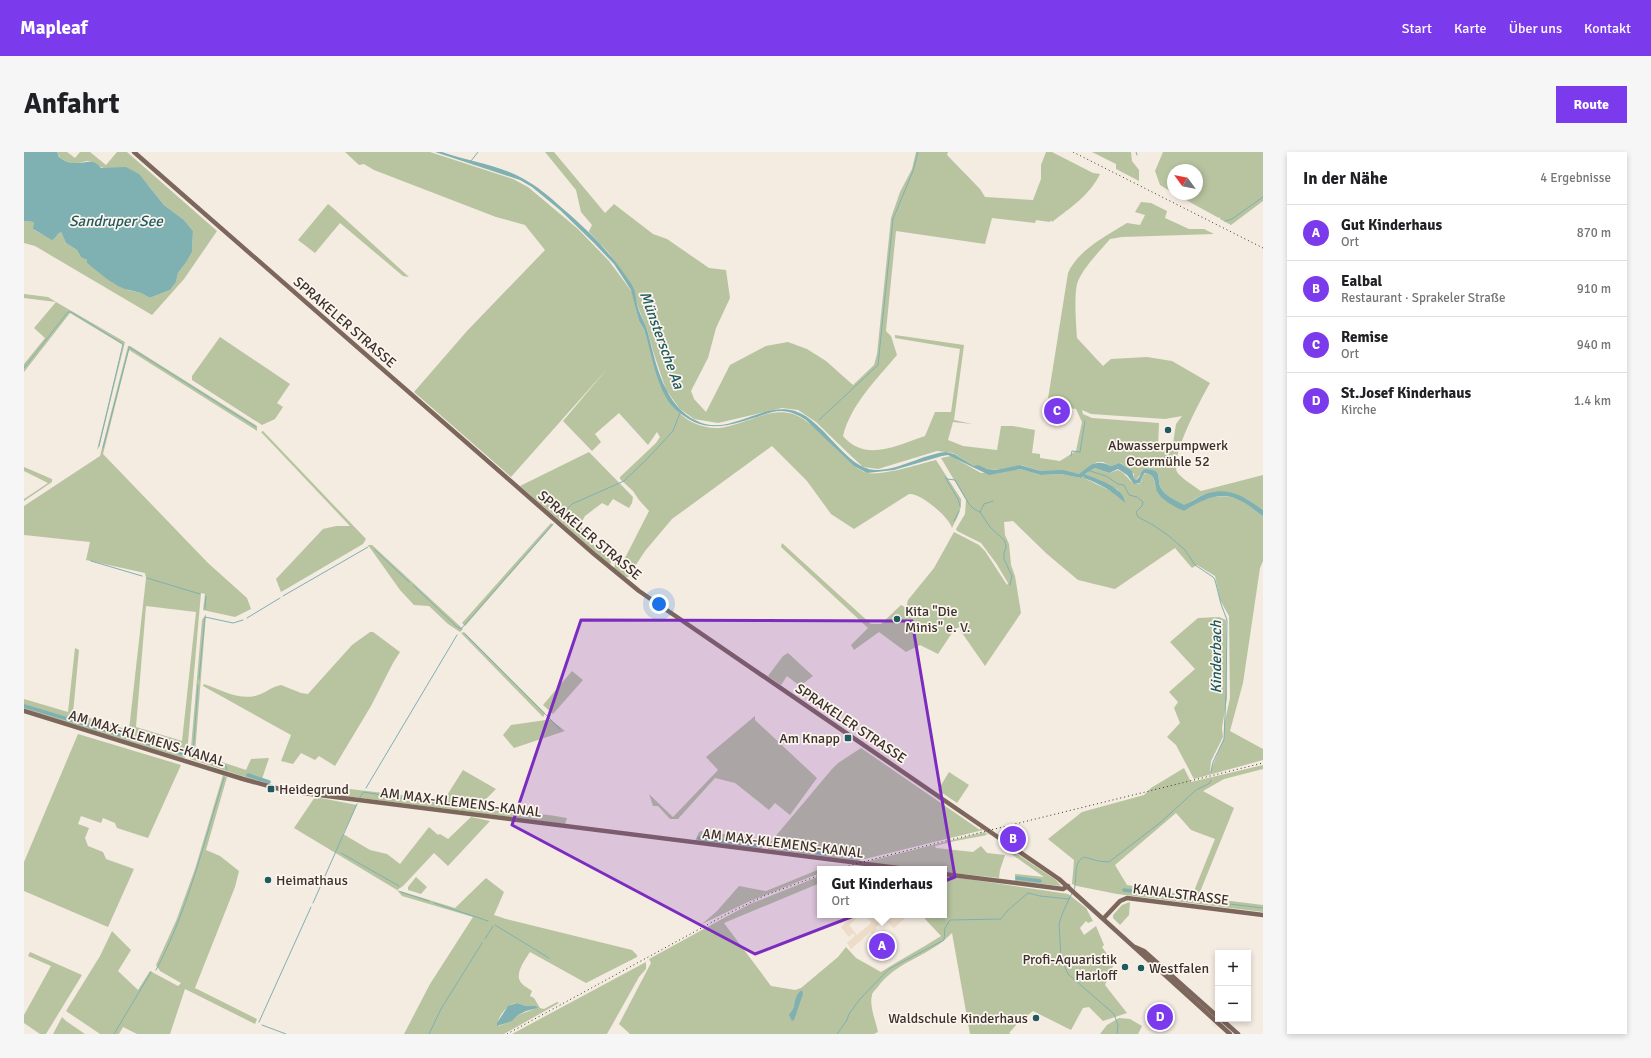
<!DOCTYPE html>
<html lang="de">
<head>
<meta charset="utf-8">
<style>
  :root { --surface:#fff; --page:#f6f6f6; --text:#202124; --muted:#757577; --line:#e0e0e0; --accent:#7c3aed }
  body { margin:0; font-family:Signika,sans-serif; background:var(--page); color:var(--text) }
  .controls { position:absolute; right:12px; bottom:12px; display:grid; overflow:hidden; border-radius:0px; box-shadow:0 2px 6px #0003 }
  .controls button { width:36px; height:36px; display:grid; place-items:center; padding:0; border:0; border-bottom:1px solid var(--line); background:var(--surface); color:var(--text); font:20px sans-serif }
  .compass { position:absolute; left:1143px; top:12px; width:36px; height:36px; border-radius:50%; background:var(--surface); box-shadow:0 2px 6px #0003; rotate:303deg }
  .you { position:absolute; left:635px; top:452px; width:14px; height:14px; margin:-10px; border:3px solid #fff; border-radius:50%; background:#1a73e8; box-shadow:0 0 0 6px #1a73e833 }
  .badge { display:grid; place-items:center; width:26px; height:26px; border-radius:50%; background:var(--accent); color:#fff; font-size:13px; font-weight:700 }
  .pin { position:absolute; translate:-50% -50%; border:2px solid #fff; box-shadow:0 1px 4px #0006 }
  .popup { position:absolute; left:793px; top:714px; width:130px; height:52px; box-sizing:border-box; display:grid; place-content:center; border-radius:0px; background:var(--surface); filter:drop-shadow(0 1px 3px #0005); font-size:13px; white-space:nowrap; color:var(--muted) }
  .popup b { font-size:15px; color:var(--text) }
  .popup::after { content:''; position:absolute; left:50%; top:100%; margin-left:-8px; border:8px solid transparent; border-top-color:var(--surface) }
  .list { margin:0; padding:0; list-style:none }
  h2 { display:flex; justify-content:space-between; align-items:center; height:52px; margin:0; padding:0 16px; font-size:17px }
  h2 small { font-size:13px; font-weight:400; color:var(--muted) }
  .list li { display:grid; grid-template-columns:26px 1fr auto; gap:12px; align-items:center; box-sizing:border-box; height:56px; padding:0 16px; border-top:1px solid var(--line) }
  .list b { display:block; font-size:15px; white-space:nowrap }
  .list p { margin:0; font-size:13px; white-space:nowrap; color:var(--muted) }
  .list em { font-size:13px; font-style:normal; color:var(--muted) }
  .map { position:relative; flex:none; width:1239px; height:882px; overflow:hidden; border-radius:0px }
  header { display:flex; align-items:center; gap:24px; box-sizing:border-box; height:56px; padding:0 20px; background:var(--accent); color:#fff }
  header strong { font-size:19px }
  nav { display:flex; gap:22px; margin-inline-start:auto; font-size:14px }
  .intro { display:flex; align-items:center; justify-content:space-between; box-sizing:border-box; height:96px; padding:0 24px }
  h1 { margin:0; font-size:28px }
  .button { padding:10px 18px; border-radius:0px; background:var(--accent); color:#fff; font-size:14px; font-weight:700 }
  main { display:flex; gap:24px; padding:0 24px }
  aside { flex:1; background:var(--surface); border-radius:0px; box-shadow:0 2px 6px #0003 }
  .map>svg:first-child { display:block }
  .green { fill:#b8c4a0; fill-rule:evenodd }
  .plaza { fill:#ecdcc8; fill-rule:evenodd }
  .water { fill:#7fb0b2 }
  .lines { fill:none; stroke-linecap:round; stroke-linejoin:round }
  .stream { stroke:#7fb0b2; stroke-width:1 }
  .canal { stroke:#7fb0b2; stroke-width:3.5 }
  .major { stroke:#7d675c; stroke-width:4.5 }
  .rail { stroke:#3b302b; stroke-width:1; stroke-dasharray:1 3; stroke-linecap:butt }
  .marked { fill:#7b2cbf; fill-opacity:0.2; stroke:#7b2cbf; stroke-width:3; stroke-linejoin:round }
  .poi-dot { fill:#1f5a5e; stroke:#fbf5ee; stroke-width:1.5 }
  .labels { text-anchor:middle; stroke-width:3.5; stroke-linejoin:round; paint-order:stroke }
  .street-label { font-size:14px; fill:#3b302b; stroke:#fbf5ee }
  .poi-label { font-size:14px; fill:#3b302b; stroke:#fbf5ee; text-anchor:start }
  .water-label { font-size:15px; font-style:italic; fill:#1f5a5e; stroke:#fbf5ee }
</style>
</head>
<body>
<header>
<strong>Mapleaf</strong>
<nav><a>Start</a><a>Karte</a><a>Über uns</a><a>Kontakt</a></nav>
</header>
<div class="intro"><h1>Anfahrt</h1><a class="button">Route</a></div>
<main>
<div class="map">
<svg width="1239" height="882" viewBox="0 0 1239 882">
  <rect width="100%" height="100%" fill="#f4ebe1"/>
  <g class="green">
    <path d="M 33,0 L 43,0 L 51,6 L 56,0 L 66,0 L 82,13 L 93,0 L 103,0 L 193,79 L 160,127 L 128,163 L 11,94 L 0,91 L 0,69 L 10,70 L 10,78 L 28,87 L 31,86 L 34,82 L 37,80 L 42,91 L 53,98 L 56,103 L 63,108 L 63,111 L 70,116 L 104,138 L 117,141 L 124,145 L 128,145 L 146,138 L 152,130 L 154,121 L 163,109 L 168,100 L 169,79 L 160,68 L 140,53 L 124,33 L 81,16 C 75,16 70,10 64,9 C 61,9 57,11 54,11 C 46,12 35,8 33,0 Z"/>
    <path d="M 321,0 L 406,0 L 489,27 L 504,35 L 554,77 L 585,109 L 608,140 L 615,169 L 620,177 C 632,216 640,274 692,276 C 704,277 733,264 748,261 C 755,260 762,260 769,262 C 787,268 807,292 821,305 C 827,311 834,318 843,321 C 858,324 896,312 912,308 L 937,347 C 938,358 933,366 928,376 C 925,365 897,341 885,342 L 830,377 L 807,362 L 783,329 L 748,294 L 648,367 L 621,399 L 604,425 L 601,425 L 590,417 L 592,407 L 599,410 L 625,359 L 615,348 L 609,339 L 596,327 L 596,325 L 632,291 L 636,285 L 633,280 L 624,293 L 595,261 L 571,282 L 577,290 L 568,299 L 539,269 L 583,217 L 487,325 L 390,240 L 443,179 L 521,98 L 501,73 L 472,65 L 350,18 L 340,12 L 335,13 Z"/>
    <path d="M 521,0 L 530,0 L 581,61 L 590,52 L 629,82 L 643,87 L 685,116 L 702,118 L 706,146 L 692,176 L 684,206 L 667,239 L 670,247 L 682,260 L 706,213 L 742,194 L 764,190 L 783,197 L 802,209 L 829,233 L 850,213 L 853,202 L 867,66 L 876,40 L 888,17 L 892,0 L 924,0 L 923,3 L 956,37 L 961,45 L 1009,48 L 1017,27 L 1017,13 L 1022,0 L 1028,0 L 1069,21 L 1076,22 C 1066,43 1046,56 1028,70 L 1027,68 L 1026,70 L 1012,68 L 1011,71 L 968,66 L 961,92 L 872,79 L 862,179 L 867,184 L 873,203 C 853,227 827,252 819,284 C 842,311 873,293 901,284 L 911,260 L 927,260 L 936,197 L 871,186 L 871,183 L 940,193 L 930,268 L 948,272 L 929,270 L 924,288 L 939,294 L 973,298 L 977,274 L 989,274 L 1011,278 L 1008,301 L 1016,302 L 1016,306 L 1036,309 L 1052,299 L 1058,270 L 1052,257 L 1023,253 L 1044,121 C 1054,98 1082,84 1103,71 L 1116,73 L 1121,63 L 1111,60 L 1117,50 L 1127,51 L 1143,59 L 1141,66 L 1165,77 L 1180,77 L 1190,82 L 1098,85 L 1086,87 C 1076,99 1057,118 1053,132 C 1050,146 1052,171 1053,186 L 1079,214 L 1087,207 L 1123,205 L 1148,209 L 1186,231 C 1177,247 1146,304 1153,320 C 1156,325 1171,335 1177,339 L 1239,323 L 1239,358 C 1220,344 1204,335 1179,343 C 1172,345 1166,351 1160,354 C 1153,349 1144,345 1139,339 C 1130,328 1142,318 1121,317 L 1112,328 L 1110,326 L 1110,322 L 1097,311 L 1087,314 L 1079,310 L 1073,310 L 1055,322 L 1017,319 L 997,313 L 975,318 L 963,317 L 950,314 L 929,301 L 913,299 L 854,317 L 839,315 L 824,301 L 792,270 L 774,258 L 758,256 L 694,271 L 670,267 L 656,257 L 642,238 L 629,199 L 623,177 L 614,155 L 608,134 L 584,100 L 565,80 L 565,79 L 568,73 L 557,60 L 552,38 ZM 1058,258 L 1067,262 L 1141,267 L 1158,264 L 1152,272 L 1148,298 L 1134,295 L 1135,271 L 1068,266 L 1059,262 Z"/>
    <path d="M 1068,0 L 1107,0 L 1108,9 L 1115,18 L 1115,29 L 1092,17 L 1092,12 Z"/>
    <path d="M 1139,0 L 1239,0 L 1239,49 L 1207,73 L 1196,67 L 1196,65 L 1195,66 L 1151,42 L 1173,42 L 1173,18 L 1149,18 L 1149,41 L 1136,33 L 1131,19 Z"/>
    <path d="M 304,52 L 309,56 L 385,125 L 379,124 L 316,71 L 291,101 L 274,88 Z"/>
    <path d="M 0,142 L 24,145 L 32,150 L 101,190 L 75,295 L 73,298 L 99,193 L 46,161 L 0,220 L 0,212 L 21,186 L 10,176 L 32,150 L 0,146 Z"/>
    <path d="M 196,185 L 266,232 L 253,251 L 259,255 L 251,267 L 238,273 L 168,228 L 168,224 Z"/>
    <path d="M 104,194 L 106,194 L 233,274 L 233,279 L 105,198 L 79,302 L 184,411 L 223,446 L 227,457 L 211,465 L 179,458 L 181,442 L 177,441 L 163,602 L 162,605 L 159,606 L 0,557 L 0,547 L 44,560 L 51,496 L 55,498 L 49,561 L 105,578 L 122,426 L 121,421 L 62,408 L 66,390 L 0,383 L 0,354 L 76,304 ZM 122,454 L 172,460 L 158,589 L 112,575 Z"/>
    <path d="M 239,279 L 342,387 L 339,392 L 257,440 L 252,427 L 299,377 L 312,374 L 326,374 L 237,280 Z"/>
    <path d="M 565,300 L 609,345 L 608,351 L 605,356 L 589,347 L 584,354 L 578,351 L 561,364 L 556,373 L 572,396 L 588,406 L 586,413 L 496,334 Z"/>
    <path d="M 927,304 L 957,321 L 996,317 L 1017,323 L 1037,322 L 1057,326 L 1060,324 L 1060,326 L 1093,342 L 1100,350 L 1094,338 L 1061,322 L 1071,316 L 1085,321 L 1094,318 C 1104,322 1105,332 1115,332 L 1117,330 L 1119,323 L 1123,321 C 1133,325 1129,332 1134,340 C 1139,350 1152,353 1160,359 C 1175,347 1198,339 1216,348 C 1224,352 1231,359 1239,364 L 1239,409 L 1236,416 L 1219,531 L 1206,579 L 1239,597 L 1239,608 L 1170,627 L 1152,593 L 1143,585 L 1156,571 L 1150,556 L 1154,550 L 1145,540 L 1171,517 L 1146,490 L 1174,466 L 1195,465 L 1202,468 L 1203,546 L 1198,576 L 1199,585 L 1187,609 L 1186,621 L 1190,610 L 1200,586 L 1200,573 L 1206,546 L 1205,464 L 1196,448 L 1191,424 L 1173,413 L 1168,416 L 1151,396 L 1091,437 L 1054,428 L 1023,402 L 989,369 L 980,370 L 981,383 L 985,392 L 987,413 L 991,424 L 997,461 L 961,514 L 936,478 L 936,475 L 928,478 L 928,481 L 914,502 L 896,493 L 882,500 L 855,480 L 830,498 L 827,493 L 844,476 L 757,395 L 758,391 L 847,472 L 857,472 L 877,453 L 882,456 L 884,448 L 910,416 L 930,380 L 955,393 L 961,399 L 983,433 L 984,431 L 972,411 L 957,391 L 933,379 L 932,377 L 941,362 L 942,348 L 917,306 Z"/>
    <path d="M 0,315 L 28,327 L 28,330 L 0,349 L 0,347 L 24,331 L 0,319 Z"/>
    <path d="M 527,371 L 529,373 L 441,474 L 438,471 Z"/>
    <path d="M 344,393 L 348,393 L 439,477 L 436,480 L 424,472 L 405,454 L 390,453 L 376,438 Z"/>
    <path d="M 182,462 L 171,601 L 222,618 L 227,607 L 245,606 L 237,630 L 166,607 L 178,468 Z"/>
    <path d="M 346,480 L 349,480 L 376,500 L 369,511 L 347,554 L 311,614 L 295,604 L 291,608 L 277,601 L 269,612 L 257,609 L 267,583 L 179,534 L 180,532 C 195,537 214,548 231,544 C 240,542 247,535 257,533 L 277,541 L 284,542 L 328,493 Z"/>
    <path d="M 440,480 L 521,561 L 519,565 L 437,481 Z"/>
    <path d="M 764,501 L 789,524 L 776,534 L 763,524 L 757,533 L 744,524 L 759,504 Z"/>
    <path d="M 548,519 L 559,528 L 529,562 L 519,553 Z"/>
    <path d="M 731,564 L 731,568 L 793,626 L 766,663 L 751,651 L 745,658 L 711,631 L 691,626 L 654,667 L 646,667 L 634,654 L 629,654 L 625,642 L 649,665 L 694,618 L 682,605 Z"/>
    <path d="M 522,568 L 527,568 L 541,579 L 490,596 L 479,583 L 487,573 Z"/>
    <path d="M 54,582 L 157,613 L 124,686 L 93,676 L 91,671 L 79,666 L 77,671 L 57,664 L 54,672 L 65,676 L 61,686 L 64,694 L 79,700 L 82,707 L 110,717 L 84,775 L 0,739 L 0,710 Z"/>
    <path d="M 837,596 L 956,678 L 956,676 L 959,678 L 833,709 L 744,697 L 745,692 L 808,617 L 814,611 Z"/>
    <path d="M 1239,613 L 1239,617 L 1200,627 L 1179,639 L 1210,656 L 1174,745 L 1239,753 L 1239,760 L 1093,742 L 1053,734 L 1048,732 L 1050,708 L 1024,687 L 1058,660 L 1120,643 L 1127,636 L 1160,616 L 1167,630 ZM 1152,661 L 1167,678 L 1191,687 L 1168,744 L 1103,733 L 1091,713 Z"/>
    <path d="M 439,618 L 472,637 L 457,652 L 463,652 L 466,654 L 467,658 C 493,660 518,661 543,666 L 541,672 L 297,641 L 300,634 L 420,648 Z"/>
    <path d="M 925,620 L 945,633 L 933,651 L 914,638 Z"/>
    <path d="M 199,623 L 203,625 L 182,698 L 196,704 L 215,719 L 211,735 L 171,836 L 233,867 L 231,872 L 161,837 L 146,882 L 113,882 L 99,875 L 95,882 L 76,882 L 42,859 L 76,804 L 88,779 L 107,798 L 94,819 L 114,838 L 126,819 L 154,834 L 157,831 L 136,819 L 132,813 L 152,769 L 171,717 Z"/>
    <path d="M 291,645 L 333,653 L 319,682 L 346,698 L 363,702 L 376,712 L 405,675 L 414,683 L 416,682 L 424,687 L 447,665 L 466,669 L 424,714 L 410,701 L 379,734 L 373,738 L 431,756 L 462,726 L 480,740 L 470,763 L 482,767 L 608,798 L 613,803 L 613,805 L 562,831 L 506,800 C 502,806 491,821 496,829 C 498,833 504,836 508,839 L 506,844 L 510,846 L 516,856 L 520,857 L 533,850 L 535,851 L 480,882 L 380,882 L 406,832 L 449,765 L 378,744 L 373,738 L 270,676 ZM 493,851 L 502,854 L 512,854 L 513,856 L 494,863 L 489,868 L 475,874 L 473,873 C 475,863 483,852 493,851 Z"/>
    <path d="M 677,679 L 743,688 L 742,692 L 737,697 L 671,689 L 675,680 Z"/>
    <path d="M 961,680 L 967,683 L 961,681 L 963,683 L 931,689 L 911,694 L 912,696 L 949,700 L 957,694 L 963,701 L 981,703 L 976,718 L 975,726 L 920,720 L 920,717 L 900,717 L 841,710 Z"/>
    <path d="M 984,696 L 1032,728 L 1037,734 L 991,729 L 991,722 L 1020,725 L 983,699 Z"/>
    <path d="M 796,717 L 796,721 L 724,750 L 678,772 L 693,759 L 715,734 L 742,739 Z"/>
    <path d="M 796,724 L 796,731 L 700,771 L 747,834 L 771,838 L 777,836 L 814,805 L 822,795 L 832,806 L 857,820 C 877,807 897,797 917,784 L 901,767 L 903,763 L 920,763 L 920,726 L 923,724 L 1044,742 L 1062,756 L 1069,769 L 1064,771 L 1062,769 L 1056,776 L 1060,783 L 1072,774 L 1080,793 L 1078,795 L 1090,812 L 1081,833 L 1103,861 L 1079,869 L 1065,855 L 1059,856 L 1047,878 L 1009,859 L 994,871 L 985,881 L 987,882 L 946,882 L 928,781 C 907,804 873,808 853,836 C 851,838 848,841 848,843 C 845,854 852,870 854,880 L 850,882 L 606,882 L 595,872 L 627,811 L 625,807 L 698,767 L 726,752 Z"/>
    <path d="M 392,725 L 403,735 L 397,742 L 384,738 L 384,735 Z"/>
    <path d="M 1106,750 L 1105,763 L 1096,773 L 1089,766 L 1089,763 L 1098,753 Z"/>
    <path d="M 6,800 L 58,823 L 22,882 L 16,882 L 0,871 L 0,863 L 27,814 L 4,804 Z"/>
    <path d="M 622,810 L 622,817 L 615,825 L 583,882 L 488,882 Z"/>
    <path d="M 38,865 L 42,869 L 61,882 L 29,882 Z"/>
    <path d="M 1095,866 L 1106,867 L 1118,874 L 1114,882 L 1076,882 L 1083,873 Z"/>
  </g>
  <path class="plaza" d="M 830,763 L 859,763 L 861,765 L 863,763 L 878,763 L 881,766 L 870,776 L 862,769 L 858,772 L 856,771 L 852,775 L 853,777 L 848,782 L 846,780 L 844,782 L 827,797 L 823,791 L 831,784 L 829,781 L 825,785 L 817,775 ZM 836,763 L 841,764 L 847,770 L 845,773 L 833,783 L 825,773 Z"/>
  <g class="water">
    <path d="M 0,0 L 33,0 L 35,5 C 39,8 44,11 50,11 C 61,12 69,5 77,16 L 102,15 L 115,22 L 140,53 L 160,68 L 169,79 L 168,100 L 163,109 L 154,121 L 152,130 L 146,138 L 128,145 L 124,145 L 117,141 L 101,137 L 94,134 L 83,127 L 63,111 L 63,108 L 57,105 L 53,98 L 42,91 L 37,80 L 34,82 L 31,86 L 28,88 L 9,77 L 10,70 L 0,69 Z"/>
    <path d="M 411,0 L 418,0 C 444,9 474,13 498,26 C 513,34 526,45 538,56 C 567,81 587,101 608,133 C 612,140 612,149 614,156 C 617,165 622,172 624,181 C 632,212 640,254 673,269 C 705,285 738,249 771,259 C 800,268 822,317 851,318 C 874,319 899,302 922,300 L 930,302 L 950,314 L 954,313 L 963,317 L 972,318 L 996,313 L 1017,319 L 1039,318 L 1055,322 C 1068,312 1072,307 1087,314 L 1096,311 L 1108,319 L 1110,326 L 1112,328 C 1117,326 1116,319 1121,317 C 1142,317 1130,329 1139,339 C 1144,345 1153,349 1160,353 C 1166,351 1172,346 1179,343 C 1203,333 1220,344 1239,358 L 1239,364 C 1231,359 1224,352 1215,348 C 1196,338 1176,349 1160,359 C 1151,355 1139,349 1134,341 C 1129,333 1134,323 1121,321 L 1119,323 L 1116,331 L 1110,332 L 1103,323 L 1094,317 L 1085,321 L 1071,316 L 1061,322 C 1074,328 1100,335 1101,351 C 1089,339 1076,332 1060,326 L 1060,324 L 1057,326 L 1037,322 L 1017,323 L 996,317 L 965,323 L 924,303 L 918,304 L 870,318 L 843,321 L 830,314 L 782,268 C 775,263 766,259 757,259 C 750,259 745,261 739,263 C 713,271 687,282 663,266 C 655,261 648,255 643,247 C 631,227 627,200 620,177 L 615,169 L 607,138 L 590,112 L 570,91 L 536,58 L 508,35 L 496,28 Z"/>
    <path d="M 778,838 L 779,842 L 770,868 L 768,869 L 765,863 C 766,861 769,858 770,855 C 771,848 772,842 778,838 Z"/>
    <path d="M 493,851 L 502,854 L 512,854 L 514,856 L 502,859 L 494,863 L 488,869 L 473,874 L 473,871 L 484,854 Z"/>
  </g>
  <g class="lines">
    <g class="stream">
      <path d="M 1112,0 L 1113,3"/>
      <path d="M 447,9 L 454,0"/>
      <path d="M 1201,69 L 1208,67 L 1239,45"/>
      <path d="M 105,195 L 232,275"/>
      <path d="M 0,216 L 44,160 L 47,160 L 99,192 L 75,294"/>
      <path d="M 795,268 L 854,213 L 869,67 L 889,19 L 894,0"/>
      <path d="M 79,296 L 105,196"/>
      <path d="M 1047,304 L 1048,299 L 1056,300 L 1061,269"/>
      <path d="M 1066,319 L 1082,324 L 1094,332 L 1100,333 L 1105,343 L 1113,345 L 1119,350 L 1118,354 L 1112,360 L 1114,365 L 1129,373 L 1145,384 L 1161,398 L 1171,413 L 1189,425 L 1191,428 L 1197,452 L 1203,468 L 1202,541 L 1200,587 L 1189,610 L 1187,620"/>
      <path d="M 921,325 L 923,327 L 931,328 L 945,352 L 950,357 L 956,360 L 966,375 L 981,389 L 982,395 L 980,401 L 980,407 L 988,424 L 986,433"/>
      <path d="M 922,327 L 934,347 L 936,354"/>
      <path d="M 956,360 L 960,352 L 969,349"/>
      <path d="M 535,365 L 548,352 L 600,329 L 624,306 L 649,279 L 656,261"/>
      <path d="M 930,369 L 935,359"/>
      <path d="M 351,398 L 385,430"/>
      <path d="M 67,409 L 118,424"/>
      <path d="M 123,426 L 176,442"/>
      <path d="M 389,433 L 432,474 L 437,477 L 529,372"/>
      <path d="M 259,444 L 344,395"/>
      <path d="M 181,457 L 182,444"/>
      <path d="M 223,466 L 256,446"/>
      <path d="M 441,482 L 536,577"/>
      <path d="M 175,527 L 181,465 L 209,471 L 219,468"/>
      <path d="M 174,533 L 169,602 L 202,614 L 203,618"/>
      <path d="M 342,636 L 433,483"/>
      <path d="M 339,640 L 364,644"/>
      <path d="M 336,645 L 339,641"/>
      <path d="M 369,645 L 463,658"/>
      <path d="M 317,701 L 375,734"/>
      <path d="M 1050,738 C 1054,727 1048,711 1060,705 L 1074,709 L 1085,710 L 1137,670 L 1172,638 L 1186,631 L 1187,628"/>
      <path d="M 377,740 L 405,749"/>
      <path d="M 1048,741 L 1039,760 L 1035,772 L 1037,806 L 1044,822 L 1090,862 L 1094,873 L 1093,882"/>
      <path d="M 1173,748 L 1239,756"/>
      <path d="M 289,751 L 333,652"/>
      <path d="M 410,751 L 464,769"/>
      <path d="M 471,773 L 525,806"/>
      <path d="M 461,787 L 469,774"/>
      <path d="M 132,818 C 164,758 180,690 200,626"/>
      <path d="M 235,870 L 287,755"/>
      <path d="M 238,873 L 262,882"/>
      <path d="M 90,882 L 127,820"/>
      <path d="M 405,882 L 417,857 L 458,791"/>
      <path d="M 813,882 L 823,868 L 825,862 L 836,847 L 865,817 L 920,788 L 921,776 L 926,768 L 977,767 L 983,759 L 1004,741 L 1016,744 L 1045,747"/>
    </g>
    <g class="canal">
      <path d="M 0,554 L 160,602"/>
      <path d="M 224,623 L 245,630"/>
      <path d="M 675,686 L 728,693 L 738,693"/>
      <path d="M 752,695 L 804,702"/>
      <path d="M 813,702 L 835,706"/>
      <path d="M 993,726 L 1016,729"/>
      <path d="M 1100,738 L 1167,747"/>
    </g>
    <g class="major">
      <path d="M 110,0 L 570,402 L 615,439 L 1035,727 L 1206,882"/>
      <path d="M 0,559 L 219,627 L 263,639 L 882,717"/>
      <path d="M 920,722 L 1039,737 L 1044,734"/>
      <path d="M 1080,766 L 1096,749 L 1103,746 L 1239,763"/>
      <path d="M 1111,795 L 1120,799 L 1194,865"/>
      <path d="M 1197,867 L 1214,882"/>
    </g>
    <g class="rail">
      <path d="M 1049,0 L 1239,96"/>
      <path d="M 813,717 L 865,703 L 1239,611"/>
      <path d="M 483,882 L 703,762 L 742,743 L 796,723"/>
    </g>
  </g>
  <path class="marked" d="M 557,468 L 888,469 L 931,725 L 731,802 L 488,673 Z"/>
  <g class="poi-dot">
    <circle cx="1144" cy="278" r="4"/>
    <circle cx="873" cy="467" r="4"/>
    <rect x="820" y="582" width="8" height="8" rx="2"/>
    <rect x="243" y="633" width="8" height="8" rx="2"/>
    <circle cx="244" cy="728" r="4"/>
    <circle cx="1101" cy="815" r="4"/>
    <circle cx="1117" cy="816" r="4"/>
    <circle cx="1012" cy="866" r="4"/>
  </g>
  <g class="labels">
    <g class="street-label">
      <text transform="translate(321 170) rotate(41)" y="5">SPRAKELER STRASSE</text>
      <text transform="translate(566 383) rotate(40)" y="5">SPRAKELER STRASSE</text>
      <text transform="translate(827 571) rotate(34)" y="5">SPRAKELER STRASSE</text>
      <text transform="translate(123 586) rotate(17)" y="5">AM MAX-KLEMENS-KANAL</text>
      <text transform="translate(437 650) rotate(7)" y="5">AM MAX-KLEMENS-KANAL</text>
      <text transform="translate(759 691) rotate(7)" y="5">AM MAX-KLEMENS-KANAL</text>
      <text transform="translate(1157 742) rotate(7)" y="5">KANALSTRASSE</text>
    </g>
    <g class="poi-label">
      <text x="1144" y="298" text-anchor="middle">Abwasserpumpwerk<tspan x="1144" dy="16">Coermühle 52</tspan></text>
      <text x="881" y="464">Kita "Die<tspan x="881" dy="16">Minis" e. V.</tspan></text>
      <text x="816" y="591" text-anchor="end">Am Knapp</text>
      <text x="255" y="642">Heidegrund</text>
      <text x="252" y="733">Heimathaus</text>
      <text x="1093" y="812" text-anchor="end">Profi-Aquaristik<tspan x="1093" dy="16">Harloff</tspan></text>
      <text x="1125" y="821">Westfalen</text>
      <text x="1004" y="871" text-anchor="end">Waldschule Kinderhaus</text>
    </g>
    <g class="water-label">
      <text x="92" y="74">Sandruper See</text>
      <text transform="translate(638 188) rotate(70)" y="5">Münstersche Aa</text>
      <text transform="translate(1192 505) rotate(-90)" y="5">Kinderbach</text>
    </g>
  </g>
</svg>
<div class="controls">
<button>+</button>
<button>−</button>
</div>
<svg class="compass" viewBox="-18 -18 36 36"><path d="M0-13l5 13h-10z" fill="#e53935"/><path d="M0 13l5-13h-10z" fill="#757577"/></svg>
<div class="you"></div>
<div class="pin badge" style="left:858px;top:794px">A</div>
<div class="popup"><b>Gut Kinderhaus</b>Ort</div>
<div class="pin badge" style="left:989px;top:687px">B</div>
<div class="pin badge" style="left:1033px;top:259px">C</div>
<div class="pin badge" style="left:1136px;top:865px">D</div>
</div>
<aside>
<h2>In der Nähe<small>4 Ergebnisse</small></h2>
<ul class="list">
<li><span class="badge">A</span><div><b>Gut Kinderhaus</b><p>Ort</p></div><em>870 m</em></li>
<li><span class="badge">B</span><div><b>Ealbal</b><p>Restaurant · Sprakeler Straße</p></div><em>910 m</em></li>
<li><span class="badge">C</span><div><b>Remise</b><p>Ort</p></div><em>940 m</em></li>
<li><span class="badge">D</span><div><b>St.Josef Kinderhaus</b><p>Kirche</p></div><em>1.4 km</em></li>
</ul>
</aside>
</main>
</body>
</html>
